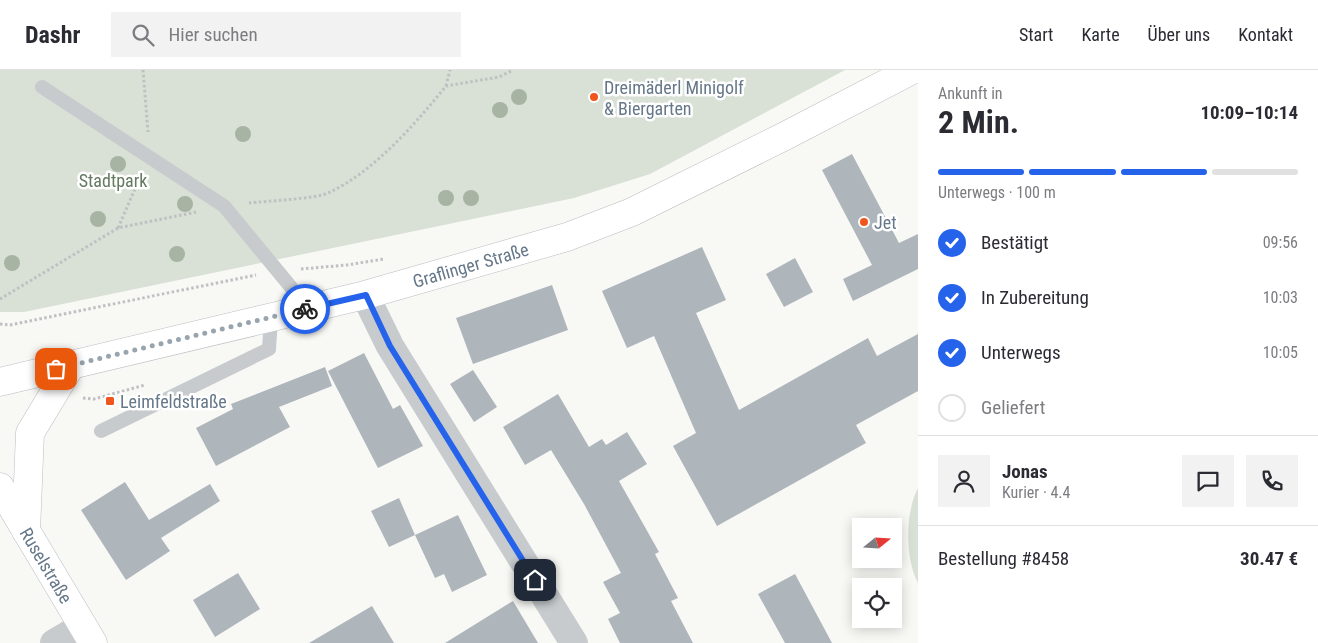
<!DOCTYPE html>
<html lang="de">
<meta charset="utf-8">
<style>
:root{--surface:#fff;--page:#f2f2f3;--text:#2b2b33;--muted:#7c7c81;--line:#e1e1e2;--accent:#2563eb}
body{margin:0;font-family:"Roboto Condensed",sans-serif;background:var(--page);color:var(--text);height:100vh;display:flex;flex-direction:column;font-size:19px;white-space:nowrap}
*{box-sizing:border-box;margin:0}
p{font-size:16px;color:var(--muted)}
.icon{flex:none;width:28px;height:28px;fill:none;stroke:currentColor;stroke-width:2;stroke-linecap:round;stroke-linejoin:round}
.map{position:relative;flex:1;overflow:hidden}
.panel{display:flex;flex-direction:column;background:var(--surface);width:400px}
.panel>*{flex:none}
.needle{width:32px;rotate:72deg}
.buttons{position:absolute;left:852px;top:448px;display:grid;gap:10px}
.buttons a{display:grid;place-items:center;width:50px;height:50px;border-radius:0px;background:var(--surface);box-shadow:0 2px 12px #0003;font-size:25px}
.pin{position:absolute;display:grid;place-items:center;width:42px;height:42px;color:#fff;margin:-21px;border-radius:10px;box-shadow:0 2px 8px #0006}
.courier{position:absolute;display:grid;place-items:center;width:50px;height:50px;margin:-25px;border:4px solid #2563eb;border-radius:50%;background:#fff;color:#222;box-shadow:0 1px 6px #0007}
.head em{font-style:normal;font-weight:700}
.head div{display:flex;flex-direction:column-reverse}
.head{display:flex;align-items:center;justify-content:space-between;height:85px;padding:0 20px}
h1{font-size:32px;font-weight:700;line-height:38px}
.bar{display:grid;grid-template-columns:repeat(4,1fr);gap:8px 5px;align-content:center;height:60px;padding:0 20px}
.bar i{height:6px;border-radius:4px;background:var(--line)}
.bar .active{background:var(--accent)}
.bar p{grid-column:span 4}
.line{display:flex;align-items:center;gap:12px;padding:0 20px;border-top:1px solid var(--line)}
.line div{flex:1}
.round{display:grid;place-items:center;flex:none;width:52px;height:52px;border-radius:0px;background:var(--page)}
ol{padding:0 20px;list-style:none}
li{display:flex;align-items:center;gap:15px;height:55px}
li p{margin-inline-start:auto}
li .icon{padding:5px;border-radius:50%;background:var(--accent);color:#fff;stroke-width:4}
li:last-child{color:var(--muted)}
li i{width:28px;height:28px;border:2px solid var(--line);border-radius:50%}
header{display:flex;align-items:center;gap:30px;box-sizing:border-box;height:70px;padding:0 25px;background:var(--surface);border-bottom:1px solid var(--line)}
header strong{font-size:24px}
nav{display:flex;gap:28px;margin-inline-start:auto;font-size:18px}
.search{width:350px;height:45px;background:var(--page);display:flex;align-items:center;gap:12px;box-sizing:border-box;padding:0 18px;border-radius:0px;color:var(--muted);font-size:19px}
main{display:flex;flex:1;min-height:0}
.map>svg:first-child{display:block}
.green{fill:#d9e0d5}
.building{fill:#aeb6bc}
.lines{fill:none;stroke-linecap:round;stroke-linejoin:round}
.secondary-casing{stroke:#b9bec3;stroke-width:29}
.path{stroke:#bec1c3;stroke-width:3;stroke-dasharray:2.5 2.5;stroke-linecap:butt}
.lane{stroke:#c7cbce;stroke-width:14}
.street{stroke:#c7cbce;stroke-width:28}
.secondary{stroke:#fff;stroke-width:28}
.tree{fill:#a7b3a3}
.done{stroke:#98a4ae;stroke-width:5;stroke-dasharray:0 9}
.route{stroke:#2563eb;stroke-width:6}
.poi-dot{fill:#f0551d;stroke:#fff;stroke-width:2}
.labels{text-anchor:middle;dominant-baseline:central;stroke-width:5;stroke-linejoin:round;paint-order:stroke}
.poi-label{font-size:18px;fill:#657788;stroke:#fff;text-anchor:start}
.park-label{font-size:18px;fill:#647a60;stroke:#fff}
.street-label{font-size:18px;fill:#657788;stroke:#fff}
</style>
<header>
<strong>Dashr</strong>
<div class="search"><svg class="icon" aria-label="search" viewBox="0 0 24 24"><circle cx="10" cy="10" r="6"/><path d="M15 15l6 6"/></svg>Hier suchen</div>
<nav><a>Start</a><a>Karte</a><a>Über uns</a><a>Kontakt</a></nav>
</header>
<main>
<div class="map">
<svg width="918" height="573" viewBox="0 0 918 573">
<rect width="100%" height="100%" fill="#f8f8f5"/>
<!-- green -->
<path class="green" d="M0 0H845L650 104 574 128 24 242H0Z
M918 418V513C905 489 905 442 918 418Z"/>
<!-- building -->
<path class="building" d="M852 84 899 173 918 164V199L853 231 843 209 872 195 822 100Z
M702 177 726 230 696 243 739 340 868 268 877 286 918 264V321L856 355 866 373 717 456 673 376 696 363 654 266 627 278 602 221Z
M795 188 813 222 784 237 766 204Z
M552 215 568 260 473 294 456 248Z
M364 283 393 339 400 335 423 376 378 398 328 301Z
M325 297 332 316 279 337 290 357 216 396 196 358 233 339 231 334Z
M473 300 497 337 474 352 450 314Z
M558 324 589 377 602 369 606 375 627 362 647 394 619 411 659 482 655 484 678 528 671 531 693 573H620L608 549 620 543 603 512 621 503 584 434 551 380 525 395 503 357Z
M125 412 149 450 210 414 220 431 161 468 170 481 126 510 81 440Z
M399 428 415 465 389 477 371 441Z
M458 445 487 505 452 522 444 504 435 508 415 465Z
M238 503 260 539 215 567 193 530Z
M795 504 832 573H785L758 524Z
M513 531 538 573H445Z
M372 536 394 573H309Z"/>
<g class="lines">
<defs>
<g id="secondary">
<path id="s1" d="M0 312 365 225 567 167 632 142 783 67 912 0"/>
<path id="s2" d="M0 417 93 573"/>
<path d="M26 461 30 363 71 295"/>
</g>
</defs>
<!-- secondary casing -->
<use href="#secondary" class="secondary-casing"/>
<!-- path -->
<path class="path" d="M143 0 148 62
M446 16 450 0
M249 133C266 131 315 129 328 123 374 102 415 54 446 16L499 7 513 0
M118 158 141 105
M301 199 347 195 384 189
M0 229 118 158 196 142
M0 254 10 255 256 205
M83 328 94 329 145 315"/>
<!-- lane -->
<path class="lane" d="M42 17 224 136 309 239
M101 361 269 279 271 248"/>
<!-- street -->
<path class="street" d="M365 225 390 276 574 573
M54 573 83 556"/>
<!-- secondary -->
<use href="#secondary" class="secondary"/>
</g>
<!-- trees -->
<g class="tree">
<circle cx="519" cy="27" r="8"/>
<circle cx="500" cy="40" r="8"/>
<circle cx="243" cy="64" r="8"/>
<circle cx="118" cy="94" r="8"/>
<circle cx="446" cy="128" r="8"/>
<circle cx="471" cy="128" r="8"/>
<circle cx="185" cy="134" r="8"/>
<circle cx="98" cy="149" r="8"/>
<circle cx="177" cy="184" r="8"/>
<circle cx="12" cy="193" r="8"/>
</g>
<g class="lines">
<!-- done -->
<path class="done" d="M56 299 305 239"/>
<!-- route -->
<path class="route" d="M305 239 366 225 390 276 535 510"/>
</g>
<!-- markers -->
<g class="poi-dot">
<circle cx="594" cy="27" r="5"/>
<circle cx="864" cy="152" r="5"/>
<rect x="105" y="326" width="10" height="10" rx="2.5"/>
</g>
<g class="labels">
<!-- poi labels -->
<g class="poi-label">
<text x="604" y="17">Dreimäderl Minigolf<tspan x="604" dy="21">&amp; Biergarten</tspan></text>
<text x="874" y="152">Jet</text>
<text x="120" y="331">Leimfeldstraße</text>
</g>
<!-- park labels -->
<g class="park-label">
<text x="113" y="110">Stadtpark</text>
</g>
<!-- street labels -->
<g class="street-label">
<text stroke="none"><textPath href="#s1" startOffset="485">Graflinger Straße</textPath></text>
<text stroke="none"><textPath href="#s2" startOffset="91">Ruselstraße</textPath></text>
</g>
</g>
</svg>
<div class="buttons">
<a><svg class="needle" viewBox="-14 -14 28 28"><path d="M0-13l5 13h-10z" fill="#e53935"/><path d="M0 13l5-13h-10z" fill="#7c7c81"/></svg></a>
<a><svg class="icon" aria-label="locate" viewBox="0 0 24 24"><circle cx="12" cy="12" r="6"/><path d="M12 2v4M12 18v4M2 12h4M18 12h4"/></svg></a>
</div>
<div class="pin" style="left:56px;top:299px;background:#ea580c"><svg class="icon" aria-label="bag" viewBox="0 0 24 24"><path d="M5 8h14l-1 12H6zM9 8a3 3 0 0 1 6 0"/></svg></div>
<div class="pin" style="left:535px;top:510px;background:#1f2937"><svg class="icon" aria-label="home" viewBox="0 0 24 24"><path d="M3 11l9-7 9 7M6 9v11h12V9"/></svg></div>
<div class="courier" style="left:305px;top:239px"><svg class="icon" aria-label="bike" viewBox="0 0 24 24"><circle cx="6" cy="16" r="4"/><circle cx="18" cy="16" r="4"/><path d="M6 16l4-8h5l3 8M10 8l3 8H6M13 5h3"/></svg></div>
</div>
<section class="panel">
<div class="head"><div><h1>2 Min.</h1><p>Ankunft in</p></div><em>10:09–10:14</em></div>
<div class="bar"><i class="active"></i><i class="active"></i><i class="active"></i><i></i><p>Unterwegs · 100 m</p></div>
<ol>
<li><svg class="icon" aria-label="check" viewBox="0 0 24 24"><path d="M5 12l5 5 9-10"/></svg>Bestätigt<p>09:56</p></li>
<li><svg class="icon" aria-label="check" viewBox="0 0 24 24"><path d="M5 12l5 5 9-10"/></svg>In Zubereitung<p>10:03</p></li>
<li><svg class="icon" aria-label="check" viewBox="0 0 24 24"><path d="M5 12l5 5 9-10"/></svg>Unterwegs<p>10:05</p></li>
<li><i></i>Geliefert</li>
</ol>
<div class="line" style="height:90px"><a class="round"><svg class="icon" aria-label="person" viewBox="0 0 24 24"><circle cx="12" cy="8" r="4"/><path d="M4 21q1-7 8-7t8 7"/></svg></a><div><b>Jonas</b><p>Kurier · 4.4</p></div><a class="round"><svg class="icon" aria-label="chat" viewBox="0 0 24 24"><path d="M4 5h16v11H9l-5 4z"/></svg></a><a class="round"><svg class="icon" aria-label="phone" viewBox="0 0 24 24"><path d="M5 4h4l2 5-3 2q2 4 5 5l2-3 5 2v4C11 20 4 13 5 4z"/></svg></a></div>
<div class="line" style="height:65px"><div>Bestellung #8458</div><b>30.47 €</b></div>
</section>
</main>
